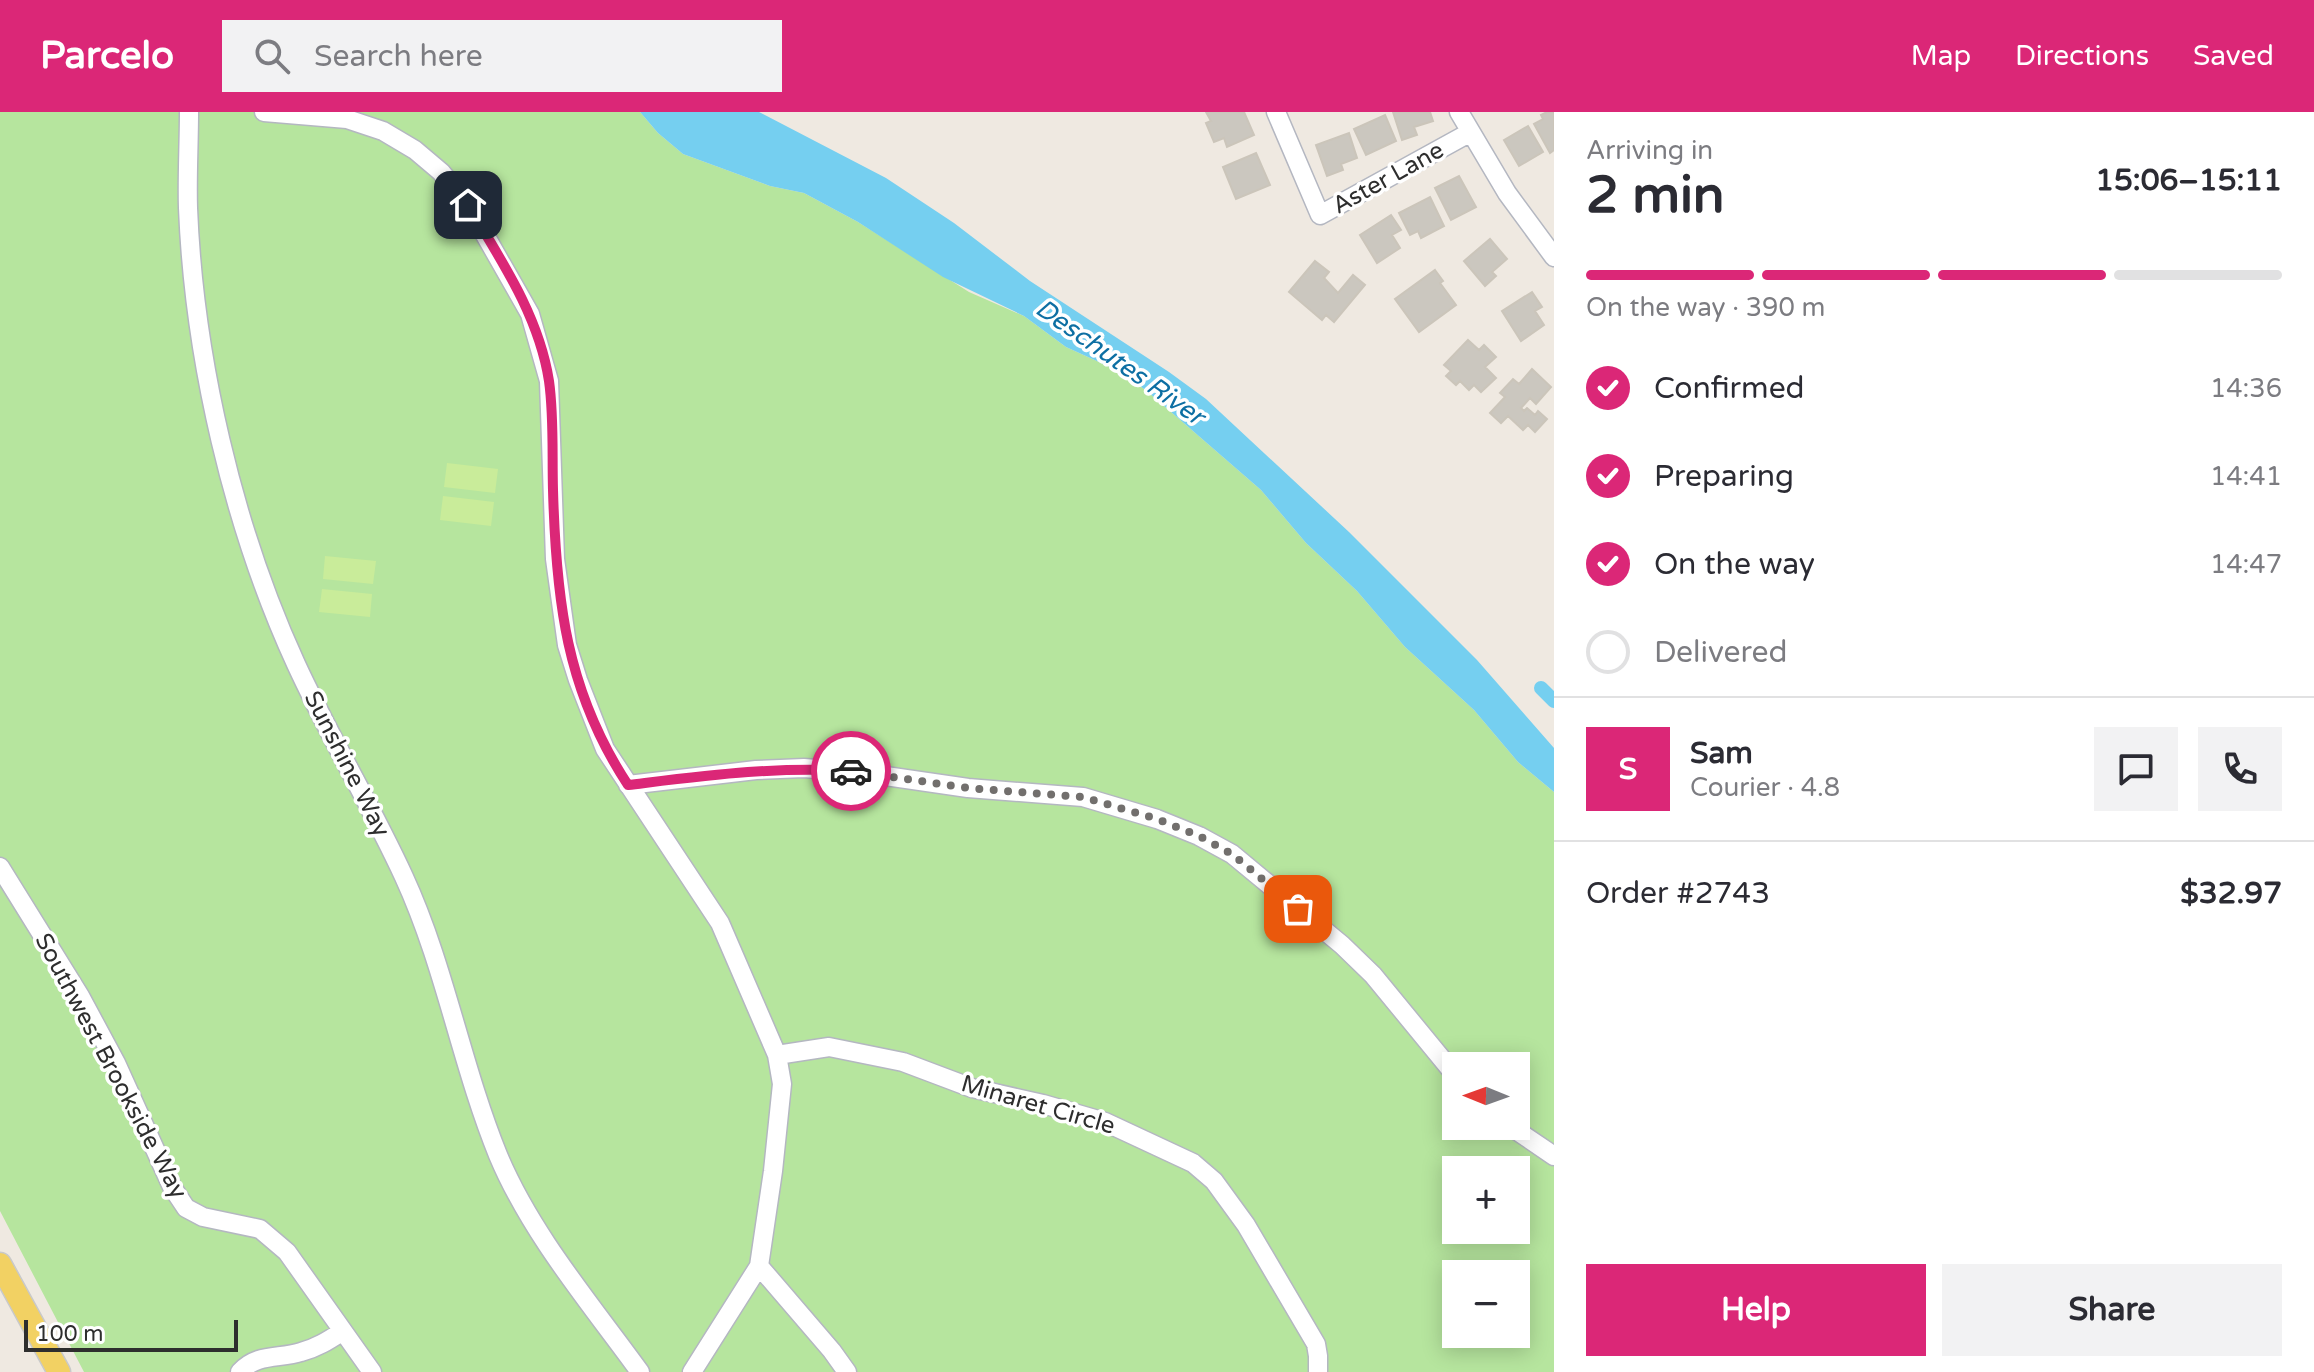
<!DOCTYPE html>
<meta charset="utf-8">
<style>
:root{--surface:#fff;--page:#f2f2f3;--text:#2b2b33;--muted:#7c7c81;--line:#e1e1e2;--accent:#db2777}
body{margin:0;font-family:"Varela Round",sans-serif;background:var(--page);color:var(--text);height:100vh;display:flex;flex-direction:column;font-size:30px;white-space:nowrap}
*{box-sizing:border-box;margin:0}
p{font-size:26px;color:var(--muted)}
.icon{flex:none;width:44px;height:44px;fill:none;stroke:currentColor;stroke-width:2;stroke-linecap:round;stroke-linejoin:round}
.map{position:relative;flex:1;overflow:hidden}
.sheet{display:flex;flex-direction:column;background:var(--surface);width:760px}
.sheet>*{flex:none}
.needle{width:52px;rotate:271deg}
.buttons{position:absolute;left:1442px;top:940px;display:grid;gap:16px}
.buttons a{display:grid;place-items:center;width:88px;height:88px;border-radius:0px;background:var(--surface);box-shadow:0 4px 20px #0003;font-size:40px}
.scale{position:absolute;left:24px;bottom:20px;width:214px;box-sizing:border-box;padding-left:8px;border:4px solid #2e2e2e;border-top:0;font-size:22px;line-height:28px;white-space:nowrap;color:#2e2e2e;-webkit-text-stroke:6px #fff;paint-order:stroke}
.pin{position:absolute;display:grid;place-items:center;width:68px;height:68px;color:#fff;margin:-34px;border-radius:16px;box-shadow:0 4px 12px #0006}
.courier{position:absolute;display:grid;place-items:center;width:80px;height:80px;margin:-40px;border:6px solid #db2777;border-radius:50%;background:#fff;color:#222;box-shadow:0 2px 10px #0007}
.head em{font-style:normal;font-weight:700}
.head div{display:flex;flex-direction:column-reverse}
.head{display:flex;align-items:center;justify-content:space-between;height:136px;padding:0 32px}
h1{font-size:52px;font-weight:700;line-height:60px}
.bar{display:grid;grid-template-columns:repeat(4,1fr);gap:12px 8px;align-content:center;height:96px;padding:0 32px}
.bar i{height:10px;border-radius:6px;background:var(--line)}
.bar .active{background:var(--accent)}
.bar p{grid-column:span 4}
.line{display:flex;align-items:center;gap:20px;padding:0 32px;border-top:2px solid var(--line)}
.line div{flex:1}
.round{display:grid;place-items:center;flex:none;width:84px;height:84px;border-radius:0px;background:var(--page)}
ol{padding:0 32px;list-style:none}
li{display:flex;align-items:center;gap:24px;height:88px}
li p{margin-inline-start:auto}
li .icon{padding:8px;border-radius:50%;background:var(--accent);color:#fff;stroke-width:4}
li:last-child{color:var(--muted)}
li i{width:44px;height:44px;border:4px solid var(--line);border-radius:50%}
.button{display:flex;gap:16px;margin-top:auto;padding:16px 32px}
.button a{flex:1;height:92px;border-radius:0px;background:var(--accent);color:#fff;font-size:32px;font-weight:700;line-height:92px;text-align:center}
.button a+a{background:var(--page);color:var(--text)}
header{display:flex;align-items:center;gap:48px;box-sizing:border-box;height:112px;padding:0 40px;background:var(--accent);color:#fff}
header strong{font-size:38px}
nav{display:flex;gap:44px;margin-inline-start:auto;font-size:28px}
.search{width:560px;height:72px;background:var(--page);display:flex;align-items:center;gap:20px;box-sizing:border-box;padding:0 28px;border-radius:0px;color:var(--muted);font-size:30px}
main{display:flex;flex:1;min-height:0}
.map>svg:first-child{display:block}
.green{fill:#b6e59e;fill-rule:evenodd}
.pitch{fill:#c9ec9a}
.water{fill:#75cff0}
.lines{fill:none;stroke-linecap:round;stroke-linejoin:round}
.canal{stroke:#75cff0;stroke-width:14}
.building{fill:#cbc7bf;stroke:#cbc5ba;stroke-width:2}
.minor-casing{stroke:#b4b7c1;stroke-width:21}
.major-casing{stroke:#c9c9c9;stroke-width:25}
.minor{stroke:#fff;stroke-width:18}
.major{stroke:#f2d163;stroke-width:22}
.done{stroke:#726f6d;stroke-width:8;stroke-dasharray:0 14.4}
.route{stroke:#db2777;stroke-width:10}
.labels{text-anchor:middle;dominant-baseline:central;stroke-width:7;stroke-linejoin:round;paint-order:stroke}
.street-label{font-size:24px;fill:#2e2e2e;stroke:#fff}
.water-label{font-size:26px;font-style:italic;fill:#0d6fa3;stroke:#fff}
</style>
<header>
<strong>Parcelo</strong>
<div class="search"><svg class="icon" aria-label="search" viewBox="0 0 24 24"><circle cx="10" cy="10" r="6"/><path d="M15 15l6 6"/></svg>Search here</div>
<nav><a>Map</a><a>Directions</a><a>Saved</a></nav>
</header>
<main>
<div class="map">
<svg width="1554" height="1260" viewBox="0 0 1554 1260">
<rect width="100%" height="100%" fill="#efe9e1"/>
<!-- green -->
<path class="green" d="M0 0H640L658 21 683 42 770 74 804 81 858 110 969 180 1024 204 1066 235 1121 260 1148 280 1261 378 1306 431 1357 479 1405 535 1474 598 1518 650 1554 680V1260H84L0 1099ZM1456 954H1516V1014H1456ZM1456 1058H1516V1118H1456ZM1456 1162H1516V1222H1456Z"/>
<!-- pitch -->
<path class="pitch" d="M447 351 498 357 495 381 444 375Z
M443 384 494 390 491 414 440 408Z
M325 444 376 449 373 472 323 467Z
M322 477 372 482 370 505 319 500Z"/>
<!-- water -->
<path class="water" d="M640 0H759L886 66 954 111 1030 169 1169 260 1206 287 1349 420 1477 548 1554 636V680L1518 650 1474 598 1405 535 1357 479 1306 431 1261 378 1148 280 1121 260 1066 235 1024 204 943 165 858 110 804 81 770 74 683 42 658 21Z"/>
<g class="lines">
<!-- canal -->
<path class="canal" d="M1541 576 1554 589"/>
</g>
<!-- building -->
<path class="building" d="M1206 0H1244L1254 23 1227 35 1224 26 1214 30 1206 11 1211 9Z
M1393 0H1430L1433 9 1414 15 1417 23 1402 28Z
M1547 0H1554V38L1550 41 1534 12 1543 7 1541 3Z
M1385 3 1396 29 1366 43 1354 17Z
M1528 14 1543 40 1519 54 1504 28Z
M1349 21 1357 46 1341 52 1343 58 1327 64 1316 33Z
M1256 41 1270 73 1236 87 1223 55Z
M1459 64 1476 95 1451 108 1435 76Z
M1430 85 1444 114 1421 126 1418 119 1410 123 1399 101Z
M1391 103 1401 118 1392 123 1400 136 1377 151 1360 123Z
M1490 127 1507 147 1492 160 1496 164 1485 174 1464 149Z
M1315 149 1329 160 1324 166 1338 181 1353 163 1365 173 1334 210 1326 203 1322 208 1289 180Z
M1435 158 1443 169 1440 171 1456 193 1419 220 1395 187Z
M1532 180 1542 195 1535 199 1544 213 1521 229 1502 199Z
M1468 228 1479 238 1484 233 1496 245 1485 255 1496 266 1481 280 1474 273 1469 278 1460 269 1456 273 1446 264 1451 259 1444 253Z
M1532 257 1551 275 1536 292 1530 286 1521 296 1524 299 1527 296 1535 303 1538 299 1547 307 1535 320 1528 313 1523 318 1508 304 1501 311 1490 301 1505 285 1500 281 1513 267 1519 272Z"/>
<g class="lines">
<defs>
<path id="minor" d="M189 0C189 32 187 64 188 96 194 246 233 415 296 552 329 624 371 693 404 765 445 854 461 952 498 1043 531 1122 590 1191 640 1260
M264 0 347 7 383 19 415 38 441 60 468 93 530 202 549 269 555 447 567 533 578 568 605 637 720 811 777 943 782 972 773 1059 759 1154 692 1260
M1276 0 1320 103 1469 21
M1459 0 1507 81 1554 145
M628 673 756 658 804 656 865 661 968 676 1083 685 1157 707 1199 724 1232 742 1342 833 1373 863 1456 964
M0 755 80 884 116 951 172 1075 186 1096 203 1105 260 1117 287 1140 372 1260
M777 943 829 935 903 950 972 976 1043 992 1105 1010 1193 1051 1214 1069 1246 1113 1316 1232 1318 1244V1260
M1510 1014 1554 1044
M759 1154 832 1239 847 1260
M240 1260C257 1241 279 1247 301 1240 317 1236 329 1228 343 1219"/>
<path id="major" d="M0 1152 59 1260"/>
</defs>
<!-- minor casing -->
<use href="#minor" class="minor-casing"/>
<!-- major casing -->
<use href="#major" class="major-casing"/>
<!-- minor -->
<use href="#minor" class="minor"/>
<!-- major -->
<use href="#major" class="major"/>
</g>
<g class="lines">
<!-- done -->
<path class="done" d="M851 659 968 676 1083 685 1157 707 1199 724 1232 742 1298 797"/>
<!-- route -->
<path class="route" d="M468 93C501 148 539 204 549 269 554 304 552 342 553 378 556 487 566 579 628 673 703 664 776 654 851 659"/>
</g>
<g class="labels">
<!-- street labels -->
<g class="street-label">
<text transform="translate(1388 66) rotate(-29)">Aster Lane</text>
<text transform="translate(347 652) rotate(63)">Sunshine Way</text>
<text transform="translate(111 954) rotate(62)">Southwest Brookside Way</text>
<text transform="translate(1038 993) rotate(16)">Minaret Circle</text>
</g>
<!-- water labels -->
<g class="water-label">
<text transform="translate(1120 250) rotate(35)">Deschutes River</text>
</g>
</g>
</svg>
<div class="buttons">
<a><svg class="needle" viewBox="-14 -14 28 28"><path d="M0-13l5 13h-10z" fill="#e53935"/><path d="M0 13l5-13h-10z" fill="#7c7c81"/></svg></a>
<a>+</a>
<a>−</a>
</div>
<div class="scale">100 m</div>
<div class="pin" style="left:1298px;top:797px;background:#ea580c"><svg class="icon" aria-label="bag" viewBox="0 0 24 24"><path d="M5 8h14l-1 12H6zM9 8a3 3 0 0 1 6 0"/></svg></div>
<div class="pin" style="left:468px;top:93px;background:#1f2937"><svg class="icon" aria-label="home" viewBox="0 0 24 24"><path d="M3 11l9-7 9 7M6 9v11h12V9"/></svg></div>
<div class="courier" style="left:851px;top:659px"><svg class="icon" aria-label="car" viewBox="0 0 24 24"><path d="M5 17H2v-5l4-1 3-4h7l3 4 3 1v5h-3M9 17h6M6 11h13"/><circle cx="7" cy="17" r="2"/><circle cx="17" cy="17" r="2"/></svg></div>
</div>
<section class="sheet">
<div class="head"><div><h1>2 min</h1><p>Arriving in</p></div><em>15:06–15:11</em></div>
<div class="bar"><i class="active"></i><i class="active"></i><i class="active"></i><i></i><p>On the way · 390 m</p></div>
<ol>
<li><svg class="icon" aria-label="check" viewBox="0 0 24 24"><path d="M5 12l5 5 9-10"/></svg>Confirmed<p>14:36</p></li>
<li><svg class="icon" aria-label="check" viewBox="0 0 24 24"><path d="M5 12l5 5 9-10"/></svg>Preparing<p>14:41</p></li>
<li><svg class="icon" aria-label="check" viewBox="0 0 24 24"><path d="M5 12l5 5 9-10"/></svg>On the way<p>14:47</p></li>
<li><i></i>Delivered</li>
</ol>
<div class="line" style="height:144px"><b class="round" style="background:var(--accent);color:#fff">S</b><div><b>Sam</b><p>Courier · 4.8</p></div><a class="round"><svg class="icon" aria-label="chat" viewBox="0 0 24 24"><path d="M4 5h16v11H9l-5 4z"/></svg></a><a class="round"><svg class="icon" aria-label="phone" viewBox="0 0 24 24"><path d="M5 4h4l2 5-3 2q2 4 5 5l2-3 5 2v4C11 20 4 13 5 4z"/></svg></a></div>
<div class="line" style="height:104px"><div>Order #2743</div><b>$32.97</b></div>
<div class="button"><a>Help</a><a>Share</a></div>
</section>
</main>
